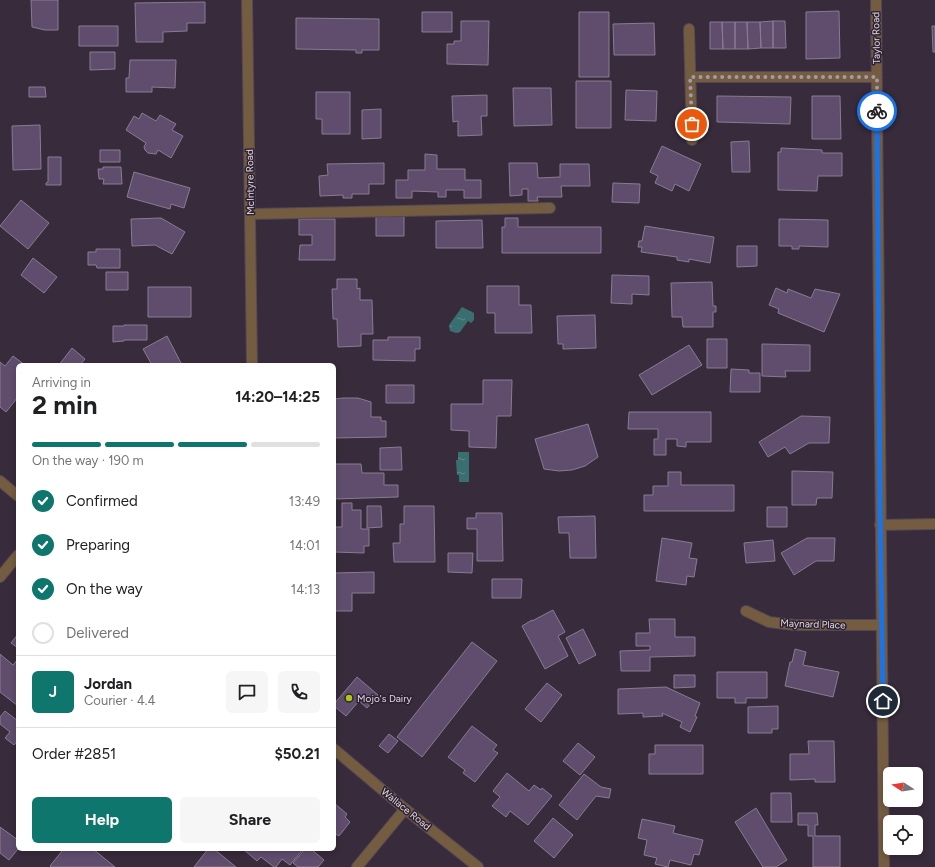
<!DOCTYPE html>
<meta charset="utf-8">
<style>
:root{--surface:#fff;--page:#f6f6f6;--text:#202124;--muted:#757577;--line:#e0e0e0;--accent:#0f766e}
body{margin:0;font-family:Figtree,sans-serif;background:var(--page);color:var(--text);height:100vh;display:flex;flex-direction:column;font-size:15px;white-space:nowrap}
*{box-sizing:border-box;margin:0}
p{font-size:13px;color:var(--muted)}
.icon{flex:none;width:22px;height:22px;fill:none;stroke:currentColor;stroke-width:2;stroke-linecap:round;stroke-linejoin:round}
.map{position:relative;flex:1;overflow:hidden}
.side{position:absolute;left:16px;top:363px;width:320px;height:488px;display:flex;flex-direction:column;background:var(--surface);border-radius:6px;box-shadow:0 2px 6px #0003}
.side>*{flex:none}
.needle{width:26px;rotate:282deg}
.tools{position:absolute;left:883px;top:767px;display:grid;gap:8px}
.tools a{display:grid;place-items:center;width:40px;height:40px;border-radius:6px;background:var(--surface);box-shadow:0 2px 6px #0003;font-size:20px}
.pin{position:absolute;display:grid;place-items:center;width:34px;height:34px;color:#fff;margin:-17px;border:2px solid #fff;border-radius:50%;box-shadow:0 1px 4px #0007}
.courier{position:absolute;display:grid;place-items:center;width:40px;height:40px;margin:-20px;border:3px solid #1a73e8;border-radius:50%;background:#fff;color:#222;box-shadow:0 1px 5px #0007}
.overview em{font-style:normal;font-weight:700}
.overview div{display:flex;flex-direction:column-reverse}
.overview{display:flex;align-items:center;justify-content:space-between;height:68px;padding:0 16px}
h1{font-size:26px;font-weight:700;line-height:30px}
.bar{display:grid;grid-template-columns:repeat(4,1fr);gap:6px 4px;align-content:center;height:48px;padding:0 16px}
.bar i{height:5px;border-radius:3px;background:var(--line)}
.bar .active{background:var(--accent)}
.bar p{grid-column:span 4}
.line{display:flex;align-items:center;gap:10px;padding:0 16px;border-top:1px solid var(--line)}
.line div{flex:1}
.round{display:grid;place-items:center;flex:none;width:42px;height:42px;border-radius:6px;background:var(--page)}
ol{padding:0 16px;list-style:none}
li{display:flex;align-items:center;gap:12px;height:44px}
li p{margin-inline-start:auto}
li .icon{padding:4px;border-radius:50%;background:var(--accent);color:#fff;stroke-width:4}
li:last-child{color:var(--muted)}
li i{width:22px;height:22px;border:2px solid var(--line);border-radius:50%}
.button{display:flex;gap:8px;margin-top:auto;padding:8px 16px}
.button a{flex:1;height:46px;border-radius:6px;background:var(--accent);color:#fff;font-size:16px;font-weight:700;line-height:46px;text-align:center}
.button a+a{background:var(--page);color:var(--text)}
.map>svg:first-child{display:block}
.water{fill:url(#water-ripples)}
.building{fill:#604d6e;stroke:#877c90}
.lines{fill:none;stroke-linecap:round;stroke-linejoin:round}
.service-casing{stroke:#534756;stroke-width:12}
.minor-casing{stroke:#534756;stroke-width:12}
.tertiary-casing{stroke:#534756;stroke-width:12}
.service{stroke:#735c3f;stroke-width:10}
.minor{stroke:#735c3f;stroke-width:10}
.tertiary{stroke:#735c3f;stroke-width:10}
.done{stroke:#a59ba8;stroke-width:4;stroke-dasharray:0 7.2}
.route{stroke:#1a73e8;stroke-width:5}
.poi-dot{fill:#acc612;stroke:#2d2131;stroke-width:1.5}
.labels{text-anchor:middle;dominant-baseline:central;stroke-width:3;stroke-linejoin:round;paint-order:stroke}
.street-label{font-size:10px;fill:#e0d8e3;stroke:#2d2131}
.poi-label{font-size:10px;fill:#e0d8e3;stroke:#2d2131;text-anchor:start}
</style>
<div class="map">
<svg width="935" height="867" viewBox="0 0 935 867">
<defs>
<pattern id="water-ripples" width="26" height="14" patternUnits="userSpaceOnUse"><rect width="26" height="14" fill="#3a6f72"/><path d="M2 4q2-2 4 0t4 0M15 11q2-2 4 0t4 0" fill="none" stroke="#60898d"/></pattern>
</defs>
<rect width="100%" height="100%" fill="#382b3b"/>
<!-- water -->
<path class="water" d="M462 307 474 313V320L471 323 468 321 460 332 456 333 450 331 449 325Z
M458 452H469V482H459V475H457L456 460H458Z"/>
<!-- building -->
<path class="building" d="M31 0H58V30H45L32 27Z
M205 2V23H187V31L163 32V42H136L135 3Z
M839 11 840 58 806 59V12Z
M422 12H452V32H422Z
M579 12H609V77H579Z
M296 18 379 19V50H362V53H356V50L296 49Z
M461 21H489L488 65 447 64V44H454V41H461Z
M773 21V48H761L760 22Z
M773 21H785L786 48H773Z
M710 22H722L723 49H710Z
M722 22H735V49H723Z
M735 22H747L748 49H735Z
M747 22H760L761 48 748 49Z
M654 23 655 55H614L613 24Z
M79 26H118V46H79Z
M932 26H935V52H933Z
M90 52H115V69L90 70Z
M130 60H176L175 88 152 87V92H126V78H129Z
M576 81H611V128H576Z
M29 87H45L46 97H29Z
M513 88H551L552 125 514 126Z
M626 90 657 91 656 121 625 120Z
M316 92H350V134H322V119H316Z
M487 95V116H481L482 135 458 136V121L453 122 452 96Z
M717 96 791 97 790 124 717 122Z
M812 96H840L841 139H812Z
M381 109V138L362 139V110Z
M142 113 156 121 160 115 176 124 172 130 183 136 171 158 158 150 156 154 148 153 145 150 144 147 146 143 126 130 134 116 139 119Z
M40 125 41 169 13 170 12 126Z
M749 141 750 172H732L731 142Z
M662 146 701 164 689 191 675 184 672 191 655 183 658 176 650 172Z
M781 148 822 150V153H842V176H818L817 191 778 190V152H781Z
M100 150H120V162H100Z
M425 154 437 155V169H465V180H481V198H464V190H446V197H438V192L412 191V198H396V180H408V170H425Z
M48 157H61V185H46V183L48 182Z
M384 163V184H369V194H352V198H343V195L320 196 319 176 328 175 327 164Z
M509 163H537L538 178 560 177V164H589L590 186H561L562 197H537L538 201H528V189H522V195L510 196Z
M103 167H121L122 184H103L104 179H99L98 169H103Z
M134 172 190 188 184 208 171 204 170 209 127 197Z
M613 183 640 184 639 203 612 202Z
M21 200 49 223 28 249 0 226Z
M376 216H404V236H376Z
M161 218 185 232 172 254 155 245 132 246 131 219Z
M505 218H518V227H601V253H502V227H505Z
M299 219H335V260H299L300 245H312V235H299Z
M779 219 828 220V247L799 246V249H792V246H779Z
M482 220 483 248H436V221Z
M645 226 714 237 710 263 689 259V262L677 260V257L641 252 642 247H638L639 241H642Z
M737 246H757V266L737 267Z
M96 249H120V268H97L96 265H88V252H96Z
M33 258 57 277 44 293 21 275Z
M106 272H128V290H106Z
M612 275 649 276V295L632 294V304L611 303Z
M337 279H357V289L360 288V300H372L373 334H361V346L338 347 337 319H333L332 289H337Z
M712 282 713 306H716V312H713V327H683L682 317H672L671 283Z
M487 286H519V305H531L532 333H495V313H487Z
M148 287H191V317H148Z
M776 288 787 293 788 289 811 298 815 289 840 294 824 332 778 313 779 309 769 305Z
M595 315 596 348 563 349V344H558L557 316Z
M124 325H147V340H124V341L113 342V326H124Z
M167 336 182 365H152L143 349Z
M388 337H420V349H415V361L373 360V340H388Z
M707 339H727V368H707Z
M762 344 810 345V371H785L786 377 762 376Z
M689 345 702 365 652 395 639 375Z
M72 348 85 359 80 365H59Z
M13 356 25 365H18V397L6 412 0 407V362L5 366Z
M731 369 749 370V373H760V392H730Z
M483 380H512L511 416H497L496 448 469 447V431L451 430V404H483Z
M386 385H414V403H386Z
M343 398H358L371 402V417H381V421H386V437L334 438V399Z
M629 412H711V442H686V447L677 446V439H666V455H654V439H658V429H628Z
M801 416 830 417 829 443H809L790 454 785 447 768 457 759 442Z
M588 424 598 457 585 466 572 470 559 471 544 469 535 439Z
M401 447 402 470H380V448Z
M334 464H361L362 473H384V485H398V497L334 499Z
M792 471 833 472 832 498H817L816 505H792Z
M668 472H681V485H734V511H644V495H653V486H668Z
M342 503H352V510H361V529H369V546H364V553L334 552V527H342Z
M367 506H381L382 527 367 528Z
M404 506H434L435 562H394L393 543H400V524H404Z
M767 507H787V527H767Z
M476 513H502L503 561H477V529H467V518H476Z
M595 516 596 558H570L569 533H559L558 517Z
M662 538 692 543 689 558 697 559 694 577 687 576 686 585 656 581Z
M807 538H835L834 561H816L794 575 781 553Z
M773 540 775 561 746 563 744 543Z
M448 553H473L472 573 448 572Z
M374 572V593H352V611H334V573Z
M492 579H522L521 598H492Z
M553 610 565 632 558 636 568 656 545 669 522 626 532 620V621Z
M649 619H675V637H695V656L650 657V671H621L620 651 650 650V646H636V633H650Z
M583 629 596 655 579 664 566 638Z
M18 634V648L11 643Z
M472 642 497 661 422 757 397 737Z
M795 649 806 652 803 665 839 672 833 697 785 686 790 662H792Z
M0 654 13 665 18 659V706L0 692Z
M717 672H767V698H746V703H735V698H717Z
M674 675H695V687L674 688Z
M357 677 378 695 367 708 359 701 346 716 334 706V704Z
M547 683 562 695 541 722 525 709Z
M666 687 700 703 695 716 697 717 690 732 680 727 682 722 662 713 663 716 643 717V713L618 714V689Z
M778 706V729H772V733H748V707Z
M5 711 18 721V740L14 745 5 738 10 732 0 724V717Z
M472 726 497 745 493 750 498 753 475 782 463 773 465 770 448 757Z
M389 734 398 741 388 753 379 746Z
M808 741H834L835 782H815V779L790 780V754H809Z
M578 743 595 757 580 775 563 761Z
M655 745H703V774H649V754H655Z
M507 773 529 791 534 785 541 790 542 788 552 796 528 825 510 811 506 817 492 806 500 797 493 791Z
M584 774 601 787 611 789 609 798 596 796 577 820 559 805Z
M771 793H791L792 822H771Z
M334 803 347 814 345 817 350 822 339 836 334 833Z
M756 808 787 860 776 867H763L735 822Z
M798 813H817L818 825H815V836H840V867H813V836H808V825H798Z
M553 818 573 835 554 858 534 841Z
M642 819 675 826 673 833 703 840 699 855 694 854 691 865 670 860 668 867 655 864 657 858 644 855 647 840 638 838Z
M0 827 18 840V849L9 860 0 853Z
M60 849H93L115 867H51L50 866 62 851Z
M208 849H214L236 867H194Z
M243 849H303L290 865 282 859 276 867H274L261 857 257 861Z
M305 849H311L324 860 318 867H298L293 863Z"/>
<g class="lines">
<defs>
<path id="service" d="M250 214 550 208"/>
<path id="minor" d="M247 0 252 365
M876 0 884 867
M689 29 692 140
M690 77H877
M880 525 935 524
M0 577 18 555
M746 611 769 622 794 625H882
M357 867 405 809"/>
<path id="tertiary" d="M0 481 18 496
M334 749 405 809 478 867"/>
</defs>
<!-- service casing -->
<use href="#service" class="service-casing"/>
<!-- minor casing -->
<use href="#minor" class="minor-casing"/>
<!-- tertiary casing -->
<use href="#tertiary" class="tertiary-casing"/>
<!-- service -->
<use href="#service" class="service"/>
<!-- minor -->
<use href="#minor" class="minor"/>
<!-- tertiary -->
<use href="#tertiary" class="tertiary"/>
</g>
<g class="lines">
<!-- done -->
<path class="done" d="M692 124 690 77H877V111"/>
<!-- route -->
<path class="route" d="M877 111 880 510 883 701"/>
</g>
<!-- markers -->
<circle class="poi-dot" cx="349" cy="698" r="4"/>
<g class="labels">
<!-- street labels -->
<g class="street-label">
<text transform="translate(876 38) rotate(-91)">Taylor Road</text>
<text transform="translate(250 182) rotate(-91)">McIntyre Road</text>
<text transform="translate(813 624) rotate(2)">Maynard Place</text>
<text transform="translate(406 809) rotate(39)">Wallace Road</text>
</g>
<!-- poi labels -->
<g class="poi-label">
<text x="357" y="698">Mojo's Dairy</text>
</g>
</g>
</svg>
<div class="tools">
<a><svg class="needle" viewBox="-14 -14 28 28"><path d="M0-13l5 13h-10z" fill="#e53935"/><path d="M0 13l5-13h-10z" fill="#757577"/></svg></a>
<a><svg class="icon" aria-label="locate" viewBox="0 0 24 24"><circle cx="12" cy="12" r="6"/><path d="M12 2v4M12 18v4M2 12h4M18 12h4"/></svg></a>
</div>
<div class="pin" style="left:692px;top:124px;background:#ea580c"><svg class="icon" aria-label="bag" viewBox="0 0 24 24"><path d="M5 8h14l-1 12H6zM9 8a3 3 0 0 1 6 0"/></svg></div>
<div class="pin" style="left:883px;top:701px;background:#1f2937"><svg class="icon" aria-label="home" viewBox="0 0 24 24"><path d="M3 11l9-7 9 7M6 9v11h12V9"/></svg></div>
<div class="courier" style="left:877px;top:111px"><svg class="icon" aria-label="bike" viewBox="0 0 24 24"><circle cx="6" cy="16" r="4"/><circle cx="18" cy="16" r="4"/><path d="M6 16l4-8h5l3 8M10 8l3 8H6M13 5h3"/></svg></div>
<section class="side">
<div class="overview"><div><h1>2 min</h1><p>Arriving in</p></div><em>14:20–14:25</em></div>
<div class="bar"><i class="active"></i><i class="active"></i><i class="active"></i><i></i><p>On the way · 190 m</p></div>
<ol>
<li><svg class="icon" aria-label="check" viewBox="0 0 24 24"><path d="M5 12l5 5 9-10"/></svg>Confirmed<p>13:49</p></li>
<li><svg class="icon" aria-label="check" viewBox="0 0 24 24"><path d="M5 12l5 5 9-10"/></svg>Preparing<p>14:01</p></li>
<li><svg class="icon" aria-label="check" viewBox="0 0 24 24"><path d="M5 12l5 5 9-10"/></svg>On the way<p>14:13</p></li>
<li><i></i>Delivered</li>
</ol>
<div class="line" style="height:72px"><b class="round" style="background:var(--accent);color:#fff">J</b><div><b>Jordan</b><p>Courier · 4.4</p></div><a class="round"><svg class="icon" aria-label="chat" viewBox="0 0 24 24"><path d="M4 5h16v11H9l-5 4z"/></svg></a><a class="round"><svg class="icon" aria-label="phone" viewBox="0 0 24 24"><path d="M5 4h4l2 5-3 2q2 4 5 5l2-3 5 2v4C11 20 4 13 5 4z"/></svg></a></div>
<div class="line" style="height:52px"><div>Order #2851</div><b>$50.21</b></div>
<div class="button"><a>Help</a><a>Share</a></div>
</section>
</div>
